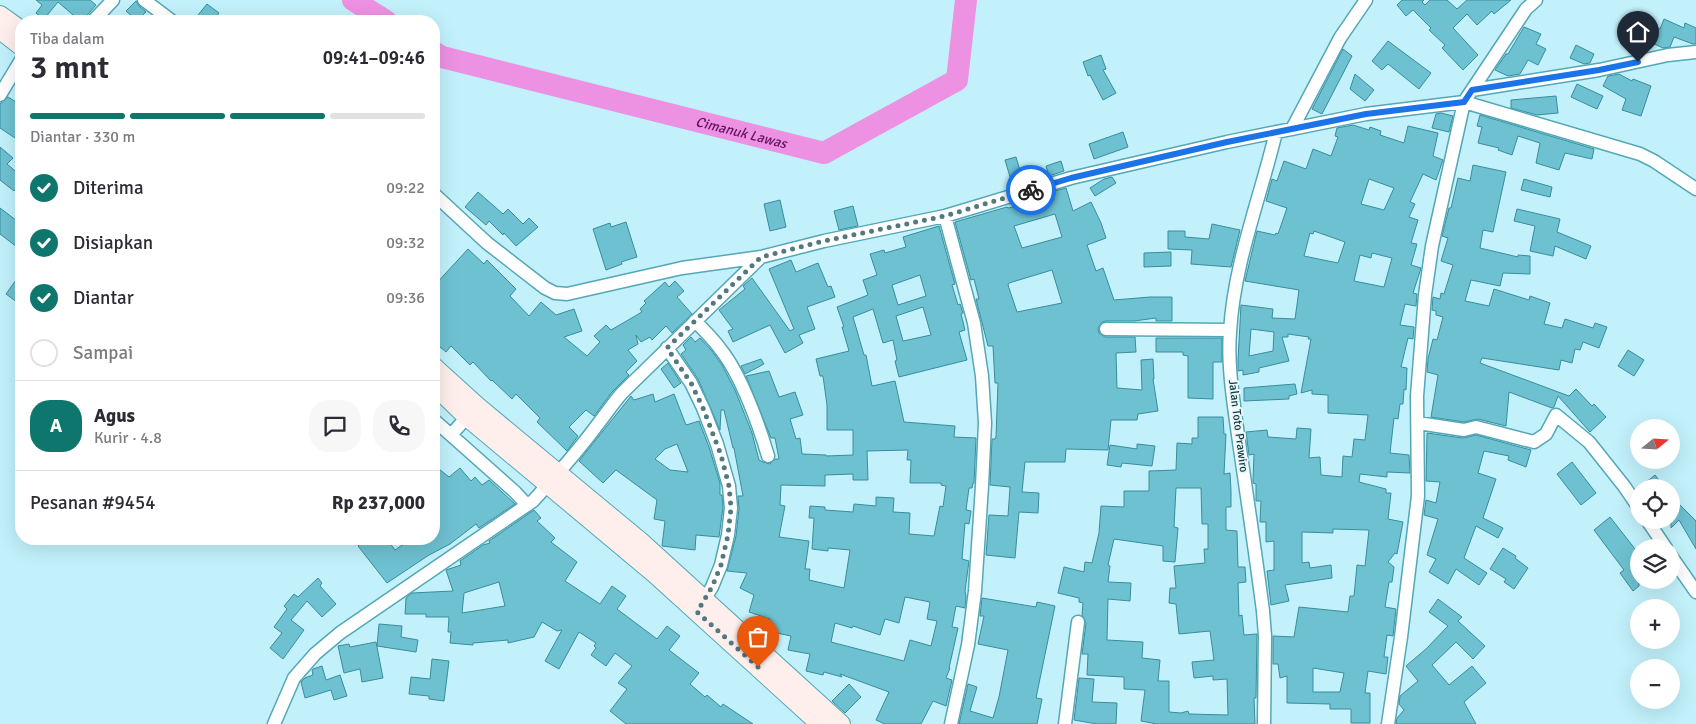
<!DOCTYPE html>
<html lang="id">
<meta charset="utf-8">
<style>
:root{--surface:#fff;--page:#f7f7f7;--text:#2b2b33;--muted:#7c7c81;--line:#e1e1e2;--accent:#0f766e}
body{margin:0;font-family:Signika,sans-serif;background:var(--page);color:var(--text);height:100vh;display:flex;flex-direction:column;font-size:19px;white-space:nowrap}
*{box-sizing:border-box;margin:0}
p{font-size:16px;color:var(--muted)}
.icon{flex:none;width:28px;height:28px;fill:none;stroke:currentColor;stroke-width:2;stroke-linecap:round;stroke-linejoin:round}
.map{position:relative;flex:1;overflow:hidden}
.panel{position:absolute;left:15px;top:15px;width:425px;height:530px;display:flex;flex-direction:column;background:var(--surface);border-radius:20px;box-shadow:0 5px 20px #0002}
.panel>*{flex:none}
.needle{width:32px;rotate:72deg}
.buttons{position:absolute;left:1630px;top:419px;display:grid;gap:10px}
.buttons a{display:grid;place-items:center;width:50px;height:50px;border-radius:50%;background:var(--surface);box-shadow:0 5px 20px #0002;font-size:25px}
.pin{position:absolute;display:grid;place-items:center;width:42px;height:42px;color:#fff;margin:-51px -21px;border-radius:50% 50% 50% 0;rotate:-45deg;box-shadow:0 0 5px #0007}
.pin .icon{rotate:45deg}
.courier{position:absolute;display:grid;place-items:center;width:50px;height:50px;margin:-25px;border:4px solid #1a73e8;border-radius:50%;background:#fff;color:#222;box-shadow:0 1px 6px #0007}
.head em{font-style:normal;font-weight:600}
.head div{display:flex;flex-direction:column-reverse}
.head{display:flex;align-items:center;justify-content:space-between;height:85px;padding:0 15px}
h1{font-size:32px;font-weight:600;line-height:38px}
.bar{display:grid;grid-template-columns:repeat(4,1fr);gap:8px 5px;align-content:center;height:60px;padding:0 15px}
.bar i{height:6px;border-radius:4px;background:var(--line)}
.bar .current{background:var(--accent)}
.bar p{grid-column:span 4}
.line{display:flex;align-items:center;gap:12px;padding:0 15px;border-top:1px solid var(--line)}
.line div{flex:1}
.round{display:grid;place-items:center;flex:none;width:52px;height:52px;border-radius:20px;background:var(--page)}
ol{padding:0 15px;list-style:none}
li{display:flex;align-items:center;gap:15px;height:55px}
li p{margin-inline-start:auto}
li .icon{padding:5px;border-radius:50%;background:var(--accent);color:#fff;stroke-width:4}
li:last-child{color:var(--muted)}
li i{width:28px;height:28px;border:2px solid var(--line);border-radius:50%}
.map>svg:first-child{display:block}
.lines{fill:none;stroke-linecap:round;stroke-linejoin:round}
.river{stroke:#ed91e2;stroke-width:22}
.building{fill:#6ec1d1;stroke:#388d9c;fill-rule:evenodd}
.minor-casing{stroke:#54a7b7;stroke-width:15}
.secondary-casing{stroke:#54a7b7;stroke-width:20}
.minor{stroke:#fff;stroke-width:12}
.secondary{stroke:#feefec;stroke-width:18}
.done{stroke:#527981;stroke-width:5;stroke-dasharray:0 9}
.route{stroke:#1a73e8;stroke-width:6}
.labels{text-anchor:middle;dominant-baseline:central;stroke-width:4;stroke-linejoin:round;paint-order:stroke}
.street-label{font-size:12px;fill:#16393f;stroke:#e8f8fb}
.water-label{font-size:14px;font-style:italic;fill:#65135f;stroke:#e8f8fb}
</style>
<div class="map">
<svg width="1696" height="724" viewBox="0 0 1696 724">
<rect width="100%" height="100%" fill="#c2f1fb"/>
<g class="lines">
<!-- river -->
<g class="river">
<path d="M353 0 386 21"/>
<path id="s1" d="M434 52 442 57 824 153 957 80 966 0"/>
</g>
</g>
<!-- building -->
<path class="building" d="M36 0H90L96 5 82 21H80L58 2 44 19 36 13 42 5Z
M1402 0H1424L1422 2 1425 5 1430 0H1447L1457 9 1467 0H1511L1494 14 1492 11 1477 25 1467 14 1453 28 1478 55 1463 70 1442 48 1445 45 1429 30 1431 28 1413 10 1406 16 1397 5Z
M136 1 139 6 146 12 137 21 126 11Z
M207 4 219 13 213 21H206L198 15Z
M1664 19 1684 28 1685 23 1696 28V44H1693L1674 37 1670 47 1663 48 1650 42 1648 48 1634 41 1643 21 1660 29Z
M1524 27 1541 34 1536 44 1546 49 1538 65 1528 60 1520 74 1508 76 1495 70 1506 54H1508Z
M1388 41 1431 73 1419 89 1388 64 1382 70 1372 61Z
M1576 45 1594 54 1590 63 1584 64 1570 58Z
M1343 49 1352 56 1322 114 1312 109Z
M1101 55 1106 69 1103 70 1116 93 1103 100 1090 75 1088 76 1083 62Z
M1355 74 1374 90 1365 101 1350 89Z
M1619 74 1632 81 1633 79 1651 86 1641 116 1622 110 1626 99 1603 86 1608 76Z
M1577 84 1603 96 1597 109 1571 97Z
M1556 96 1558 113 1537 115 1511 108V100Z
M8 97 21 105V142L0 128V104Z
M1441 113 1453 116 1449 132 1432 128 1436 114Z
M1480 115 1594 149 1592 159 1565 153 1559 170 1536 163 1540 143 1518 136 1512 155 1498 150 1499 148 1478 143 1482 127 1477 126Z
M1353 125 1369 130 1370 127 1381 131 1380 135 1404 143 1408 126 1438 133 1433 156 1443 160 1436 180 1423 174 1410 202 1415 204 1409 217 1418 220 1411 243 1417 244 1411 265 1421 268 1413 293 1417 294 1416 306 1405 304 1400 325 1414 327 1413 339 1408 338 1401 367 1407 368 1406 390 1404 389 1403 404H1400L1398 419 1394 418 1390 453 1409 455 1410 473 1387 472V477L1360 474 1359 482 1386 489V493H1391L1388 519 1403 522 1397 554 1395 553 1388 562 1394 567 1392 582H1389L1385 607 1396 609 1393 636 1387 635 1384 657H1388L1386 674 1368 671 1365 693H1370V723H1351V709H1330V704L1287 703V676L1280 678 1278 664H1273V636L1294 637 1299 607 1348 612 1350 596H1354L1357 565 1365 566 1369 530 1333 529V533L1302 532V563L1309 562 1310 568 1331 565 1332 578 1285 585 1289 601 1271 605 1267 571 1274 570V541L1266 542V522H1260L1261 501H1256V484L1253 483V481L1254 454 1249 455 1246 432 1267 430 1268 437 1296 439 1297 428 1311 429 1309 458 1320 457 1321 475 1342 477 1343 456 1352 457 1354 439 1365 440 1368 415 1328 413V395L1312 394V390L1301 393 1311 339H1308L1309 337 1288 334V337H1282L1289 361 1259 368V372L1243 375V370L1238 371V360L1241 305 1273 309 1272 318 1295 319 1299 290 1245 281 1257 231 1275 235 1276 233 1278 234 1287 208 1266 201 1272 179 1277 181 1284 161 1306 169 1313 149 1331 156 1338 137 1335 136 1337 128ZM1369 179 1394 188 1384 210 1361 204ZM1314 231 1345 242 1338 263 1304 256 1310 233 1313 234ZM1372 253 1392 258 1384 287 1354 281 1360 255 1371 258ZM1251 329 1274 332 1273 351 1249 356ZM1313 668 1344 673 1340 692H1313Z
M1123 132 1128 147 1094 159 1089 144Z
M0 147 13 158 7 164 21 176V182L14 191 0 180Z
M1016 157 1024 184 1013 187 1005 160Z
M1061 161 1064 171 1049 176 1046 166Z
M1473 165 1506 172 1493 232 1483 230 1480 248 1518 257V255L1530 256V274L1503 273 1500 286 1471 280 1465 301 1489 306 1494 289 1529 300 1530 296 1550 303 1544 324 1562 328 1565 319 1593 328 1595 323 1607 327 1599 348 1583 342 1580 350 1575 349 1572 363 1561 360 1559 370 1482 358 1480 363 1569 396 1576 389 1592 406 1594 404 1606 417 1590 432 1558 396 1554 407 1552 408 1509 392 1506 426 1478 419 1464 422 1431 417 1438 375 1427 372 1428 359 1433 339 1437 340 1443 317 1436 315V311L1432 310 1433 297 1440 299 1441 293 1444 294 1453 265 1441 261 1448 238 1442 236 1449 208H1451L1458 178 1470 181Z
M1112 177 1116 183 1095 196 1090 188 1104 179Z
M1524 179 1552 187 1550 197 1521 190Z
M1066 188 1073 211 1091 202 1101 223 1106 238 1087 245 1096 271 1103 268 1114 300 1150 297H1172V321H1156V318L1134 321H1106L1102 322 1098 328 1099 333 1105 337H1135L1136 352 1116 353 1117 388 1142 390 1141 360 1153 359 1154 379H1153L1158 411 1138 414 1137 420H1111L1108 450 1066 449 1065 462H1025L1022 492 1039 493 1038 513 1019 512 1015 558 986 555 989 515 1008 516 1010 487 990 485 992 439H995L996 437 998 383H995L993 346H988L976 299H979L974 279 971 280 955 222 1007 207 1008 208 1022 205 1023 208 1050 199 1048 193ZM1055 214 1062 237 1022 248 1014 226ZM1052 270 1062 303 1017 312 1008 285 1009 283Z
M478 192 503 214 508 209 523 224 529 218 538 227 516 246 504 233 503 235 489 221 486 225 465 207Z
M780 200 786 227 770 231 764 204Z
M853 206 858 226 839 230 834 211Z
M0 208 21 224V250L0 234Z
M1517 209 1560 219 1557 232 1591 246 1586 259 1555 246 1553 256 1530 251 1535 226 1514 221Z
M626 222 637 257 621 262 622 264 606 270 593 229 610 223 611 227Z
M1212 224 1240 230 1231 267 1191 264 1192 250 1168 249V231H1185V237L1209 239Z
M939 226 955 284 952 285 958 305 960 304 963 313 961 314 965 330 959 332 967 360 899 377 895 361 897 360 893 340 883 343 873 309 853 317 864 355H866L872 386 895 381 904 422 955 426 954 437 976 438 974 483H973L972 488H969L966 510 971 511 969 524 965 523 962 559 969 561 965 591 966 596 965 608 956 606 952 627 958 628 949 668H950L946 678 952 680 946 706 933 701 921 724H885L876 720 889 692 840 674 842 677 824 672 823 675 806 671 810 654 788 650 791 636 767 631 770 619 749 612 754 595 740 588 747 573 727 571 736 536 739 509 738 496H743L734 448H733L724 410H721L720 430 698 379 681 354 686 350 683 345 691 337 695 342 700 338 712 351 722 365 735 390 752 433 759 460 763 462 770 464 775 459H779L775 438H771L746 376 769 371 779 397 795 392 803 415 790 419 796 439 800 438 802 454 826 455V456L853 455V430H827V405L823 376H820L816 359 849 351 842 327H844L837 307 868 295 863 280 877 275 870 254 884 250 885 253 906 247 903 237ZM920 275 926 296 898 305 892 285ZM923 307 931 335 903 341 896 316ZM908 450 907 460H911L910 483H941V485L946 486 943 507 940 506 934 536 909 534 910 513 893 512 894 498 876 497V506L854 504 853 512 825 510V507L810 506 809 518H814L812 549 828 551V548L850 550 844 588 809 580 810 569H805L809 541 779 537 785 506 780 505 781 485 825 486V475L853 474V480H868L867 451ZM905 597 930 602 927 619 937 621 931 646 910 640 904 661 831 642 835 623 852 628 853 626 880 635 885 619 899 623Z
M468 249 484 264 487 260 516 289 510 296 529 316 541 302 556 315 574 309 582 331 564 337 587 356 600 342 594 336 606 325 611 330 642 312 640 309 646 303 644 301 665 282 669 287 675 281 684 291 677 297 692 314 672 333 666 326 652 340 650 337 641 342 636 335 638 344 628 350 637 361 626 372 629 375 612 392 594 416 586 410 569 427 578 436 567 451 537 422 540 418 516 394 512 399 492 380 491 381 473 362 470 365 451 346 446 352 434 342V286Z
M1171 252V266L1144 267V253Z
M791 260 796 272 818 263 828 287 831 286 835 297 807 307 815 329 799 335 803 343 785 353 770 325 733 342 728 331 733 329 719 310 745 289 743 286 752 278 790 331 794 329 769 269Z
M21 273V305L6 294Z
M1156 338H1222V362H1213V399L1188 398V356L1183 355V352H1156Z
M1628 350 1644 360 1634 376 1618 366Z
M761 359 764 364 745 374 741 366Z
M668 363 681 383 674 388 661 369Z
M1295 384 1297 394 1289 396V399L1244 401V388Z
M653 394 655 402 674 394 686 425 699 421 709 447 720 483V495H722L723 508 719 537 696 535 695 550 662 546 665 521 654 519 657 500 616 470 603 483 579 461 631 396 634 400ZM677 444 688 472 670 470 655 459 665 449Z
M1198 417H1223L1224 434H1226L1224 474 1230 473 1231 491V507H1226V530L1237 531 1238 567H1245L1246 582 1238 583 1239 616 1242 615 1244 635 1257 634 1256 698H1254L1255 724H1157L1141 721 1145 690 1124 689V677L1087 675 1088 654H1082L1086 623 1082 615 1083 603 1079 602V598L1058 593 1064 567 1084 572 1085 562 1092 563 1099 533 1101 506 1124 507V491H1149V471L1176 470 1177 443 1192 444V438H1198ZM1176 488H1201L1202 524H1208V549H1204L1205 563 1174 566 1176 588H1170L1169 603 1176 604 1179 634 1210 631 1214 660 1192 662 1194 678 1213 676V680L1227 679 1228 715 1189 714 1188 711 1181 713 1169 712V681H1158L1160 660 1142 658 1143 642 1107 640 1108 599 1130 601 1131 583 1108 582 1110 566 1108 565 1114 539 1163 546V561L1175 562 1178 528 1174 527Z
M1427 433 1463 438 1476 435 1531 450 1526 467 1508 460 1509 456 1484 451 1478 473 1496 479 1483 518 1503 528 1498 538 1476 526 1464 558 1487 573 1479 585 1456 569 1448 584 1429 572 1436 559 1427 555 1438 519 1424 515 1426 500 1436 503 1440 482 1426 481Z
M1137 444 1155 446 1152 466 1122 463 1121 467 1107 465 1110 445 1137 449Z
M1572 462 1596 493 1581 505 1557 474Z
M434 465 449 477 460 468 471 481 475 477 482 485 489 480 515 504 479 528 476 524 450 544 429 555 387 583 358 546 366 539H369L373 543 378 539H387L395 550 411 539H434Z
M1655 475 1665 488H1639Z
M1671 496 1696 521V549L1679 520 1671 528Z
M534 510 541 518 537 521 555 538 551 542 577 562 565 581 600 604 612 586 626 596 617 609 657 639 667 626 680 636 669 650 699 673 690 684 705 697 707 695 721 707 723 704 753 724H626L610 711 627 689 618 683 632 666 615 653 606 666 591 655 596 648 594 646 596 643 579 632 559 669 545 661 562 630 557 631 542 622 534 637 508 643V640L473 643V645L450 643 451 632H448L449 617H426V614H405L406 598 412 593 453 591 446 570 461 565 460 561 483 545 490 543 489 541ZM499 582 505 606 462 613 464 593Z
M1610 517 1639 554V586L1633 591 1620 573 1624 570 1594 530Z
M1503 548 1516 556 1515 558 1528 568 1514 589 1504 582 1506 579 1490 569Z
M318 578 322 583 320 586 336 604 322 617 307 601 291 620 304 630 283 659 270 648 282 633 274 627 287 609 284 606 294 594 298 597Z
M982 598 1036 607 1037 602 1055 606 1036 698 1042 699 1037 724H959L968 684 977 687 970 711 993 718 999 697 1008 650 978 644 984 616H980Z
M1438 599 1462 617 1458 621 1485 646 1473 659 1456 642 1432 665 1449 685 1472 666 1486 683 1464 702 1476 724H1396L1397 718 1404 710 1399 704 1400 696 1418 681 1406 666 1426 649 1448 626 1429 612Z
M379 624 402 626 401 637 418 640 416 652 377 646Z
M376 642 383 678 362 682 360 669 344 673 338 646 349 644 350 647Z
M432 659 449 661 444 701 429 699V696L409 694 411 677 430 679Z
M322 666 326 680 340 675 347 696 334 700 331 690 305 698 301 682 305 678 313 675 312 670 313 669Z
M1079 678 1094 679 1092 702 1117 703 1116 724H1097L1074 720Z
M849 684 861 697 845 713 832 701Z"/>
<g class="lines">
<defs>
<path id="minor" d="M144 0 172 21
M93 21 113 0
M1472 90 1599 70 1668 55 1696 52
M0 95 21 60
M1292 129 1340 38 1366 0
M434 194 487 243 545 288 555 293 567 294 682 268 761 257
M945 216 974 323 982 376 985 423 982 486 975 591 968 645 951 724
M695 321C704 330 714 340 721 350 741 375 759 425 768 456
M1106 329 1230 330
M667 348 691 383 703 408 717 444 729 486 731 508 728 535 721 565 712 587 700 607
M434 420 515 492 527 505
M1418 423 1464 430 1476 427 1534 442 1546 434 1556 415 1589 442 1624 486 1639 508
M451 435 467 417
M1647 520 1666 548
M1671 556 1696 592
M274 724 294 678 315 654 340 633 533 501C556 476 578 451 598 424 606 414 613 403 622 393L761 257 824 241 945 216 1071 178 1227 142 1366 114 1464 102 1526 9 1536 0
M1065 724 1078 622
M1264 724 1265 636 1263 611C1256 557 1248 503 1240 449 1235 412 1227 368 1230 332 1234 263 1260 199 1276 132
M1388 724 1401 637 1418 496 1417 396 1425 295 1432 246 1464 102 1640 154 1654 161 1696 189"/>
<path id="secondary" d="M0 15 21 30
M0 30 21 46
M434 367 477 406 640 541 841 724
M434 385 467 417 655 574 820 724"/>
</defs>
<!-- minor casing -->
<use href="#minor" class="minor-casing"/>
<!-- secondary casing -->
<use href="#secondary" class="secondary-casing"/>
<!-- minor -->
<use href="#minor" class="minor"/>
<!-- secondary -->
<use href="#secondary" class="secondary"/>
</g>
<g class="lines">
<!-- done -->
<path class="done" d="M758 667 697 612 712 587 721 565 728 535 731 508 729 486 721 455 703 408 691 383 667 348 761 257 824 241 945 216 1031 190"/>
<!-- route -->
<path class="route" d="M1031 190 1071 178 1227 142 1366 114 1464 102 1472 90 1599 70 1638 62"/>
</g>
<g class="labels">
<!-- street labels -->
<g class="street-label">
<text transform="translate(1238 426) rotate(83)">Jalan Toto Prawiro</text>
</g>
<!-- water labels -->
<g class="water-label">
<text stroke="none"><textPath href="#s1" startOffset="318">Cimanuk Lawas</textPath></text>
</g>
</g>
</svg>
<div class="buttons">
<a><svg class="needle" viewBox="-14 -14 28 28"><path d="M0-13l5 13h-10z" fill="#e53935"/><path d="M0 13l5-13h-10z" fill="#7c7c81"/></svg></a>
<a><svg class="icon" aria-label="locate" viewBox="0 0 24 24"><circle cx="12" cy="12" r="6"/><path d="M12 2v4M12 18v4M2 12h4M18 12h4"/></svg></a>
<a><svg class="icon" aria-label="layers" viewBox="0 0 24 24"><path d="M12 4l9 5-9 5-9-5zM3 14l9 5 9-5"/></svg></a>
<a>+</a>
<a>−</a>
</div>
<div class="pin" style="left:758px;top:667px;background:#ea580c"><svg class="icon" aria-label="bag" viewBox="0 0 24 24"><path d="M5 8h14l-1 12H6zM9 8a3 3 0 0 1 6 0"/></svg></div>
<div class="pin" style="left:1638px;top:62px;background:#1f2937"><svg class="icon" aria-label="home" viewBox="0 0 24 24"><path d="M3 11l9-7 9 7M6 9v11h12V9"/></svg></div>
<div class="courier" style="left:1031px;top:190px"><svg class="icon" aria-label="bike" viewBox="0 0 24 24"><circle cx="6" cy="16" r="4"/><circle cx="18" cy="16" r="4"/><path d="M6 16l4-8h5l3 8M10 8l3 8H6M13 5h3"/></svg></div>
<section class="panel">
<div class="head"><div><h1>3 mnt</h1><p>Tiba dalam</p></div><em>09:41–09:46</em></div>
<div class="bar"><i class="current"></i><i class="current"></i><i class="current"></i><i></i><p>Diantar · 330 m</p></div>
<ol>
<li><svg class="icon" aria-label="check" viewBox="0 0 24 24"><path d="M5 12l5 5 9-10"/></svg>Diterima<p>09:22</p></li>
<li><svg class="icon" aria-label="check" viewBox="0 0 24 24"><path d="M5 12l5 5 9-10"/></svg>Disiapkan<p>09:32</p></li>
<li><svg class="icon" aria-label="check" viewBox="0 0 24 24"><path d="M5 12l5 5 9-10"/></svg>Diantar<p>09:36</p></li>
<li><i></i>Sampai</li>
</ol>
<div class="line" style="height:90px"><b class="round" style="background:var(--accent);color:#fff">A</b><div><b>Agus</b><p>Kurir · 4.8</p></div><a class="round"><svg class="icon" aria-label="chat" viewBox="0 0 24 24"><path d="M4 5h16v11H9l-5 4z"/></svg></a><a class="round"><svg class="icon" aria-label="phone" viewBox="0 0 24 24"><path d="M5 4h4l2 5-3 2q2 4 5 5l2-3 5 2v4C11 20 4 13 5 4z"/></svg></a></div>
<div class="line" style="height:65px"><div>Pesanan #9454</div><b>Rp 237,000</b></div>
</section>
</div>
